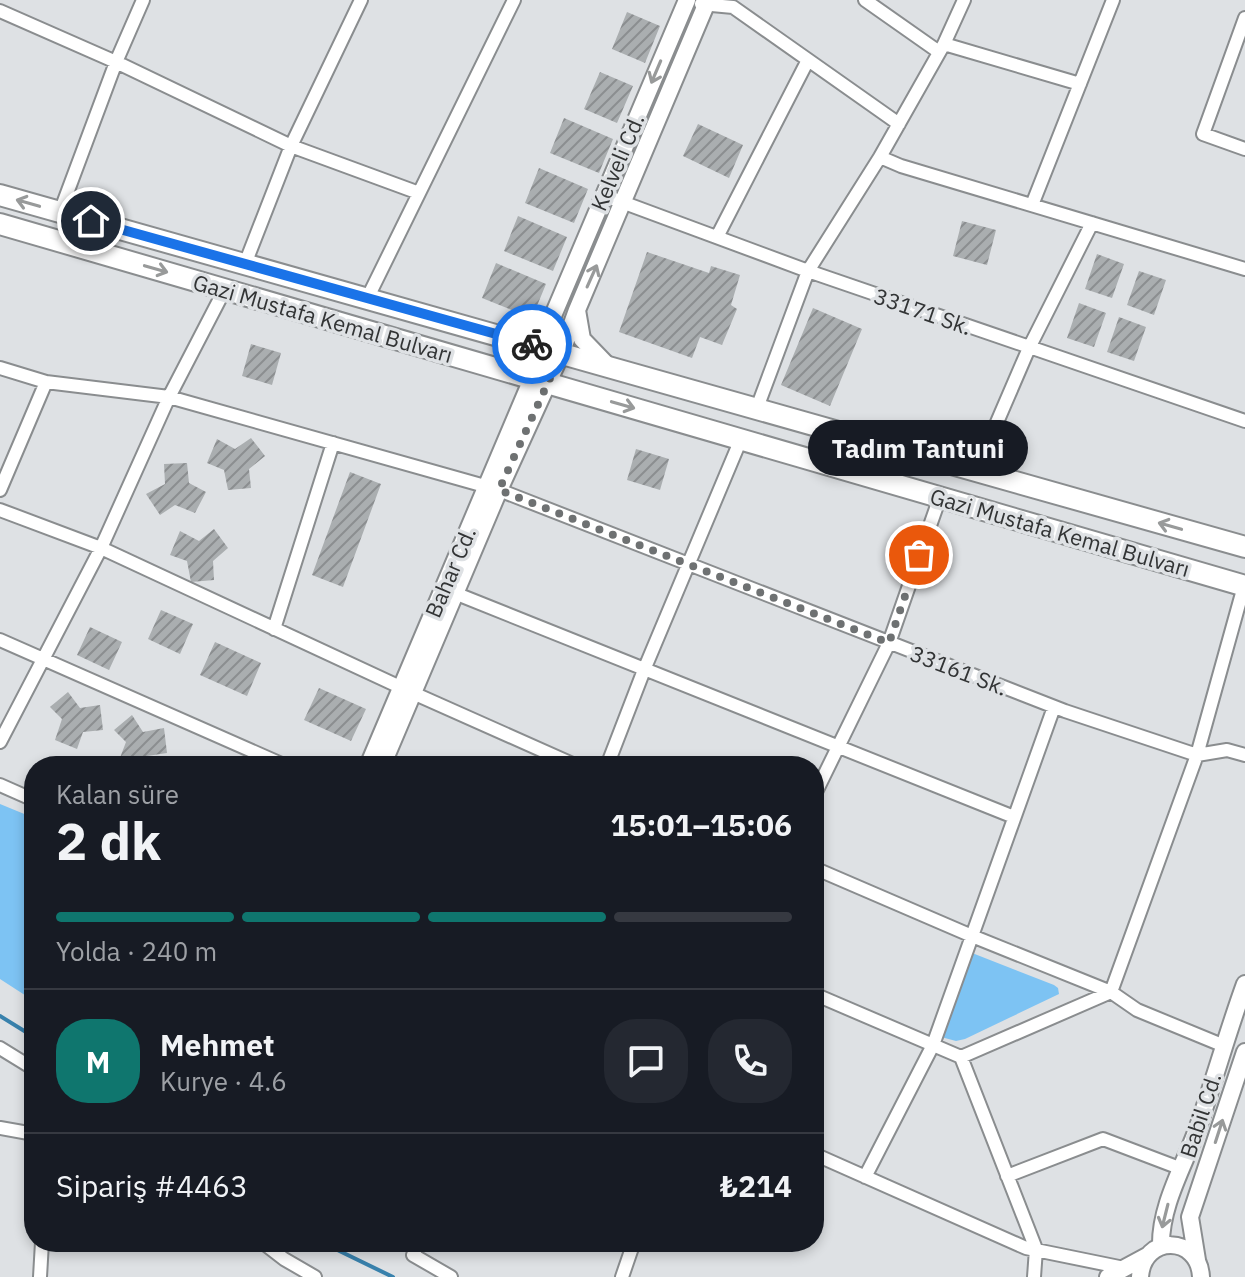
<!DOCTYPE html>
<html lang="tr">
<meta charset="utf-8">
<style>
:root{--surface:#171b24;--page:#242831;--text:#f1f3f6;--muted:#9ea1a6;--line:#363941;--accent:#0f766e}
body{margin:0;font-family:"IBM Plex Sans",sans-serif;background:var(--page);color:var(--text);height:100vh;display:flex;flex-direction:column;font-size:30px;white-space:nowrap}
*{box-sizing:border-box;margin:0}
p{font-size:26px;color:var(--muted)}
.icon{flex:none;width:44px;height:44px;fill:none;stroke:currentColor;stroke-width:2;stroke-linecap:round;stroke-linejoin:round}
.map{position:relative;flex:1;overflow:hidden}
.sheet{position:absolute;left:24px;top:756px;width:800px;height:496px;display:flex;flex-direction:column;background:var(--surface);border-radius:32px;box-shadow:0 4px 12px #0003}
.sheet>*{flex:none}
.pin{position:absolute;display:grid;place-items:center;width:68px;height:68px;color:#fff;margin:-34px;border:4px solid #fff;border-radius:50%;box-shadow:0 2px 8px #0007}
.courier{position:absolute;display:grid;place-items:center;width:80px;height:80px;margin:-40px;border:6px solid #1a73e8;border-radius:50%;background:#fff;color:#222;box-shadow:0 2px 10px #0007}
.bubble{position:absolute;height:56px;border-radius:28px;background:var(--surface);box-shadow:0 4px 12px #0003;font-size:26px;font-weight:700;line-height:56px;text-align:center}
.overview em{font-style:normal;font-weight:700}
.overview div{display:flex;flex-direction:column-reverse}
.overview{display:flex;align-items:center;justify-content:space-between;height:136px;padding:0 32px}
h1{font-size:52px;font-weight:700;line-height:60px}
.bar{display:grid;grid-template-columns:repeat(4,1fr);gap:12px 8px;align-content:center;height:96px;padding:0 32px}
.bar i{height:10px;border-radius:6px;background:var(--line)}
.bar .selected{background:var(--accent)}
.bar p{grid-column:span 4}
.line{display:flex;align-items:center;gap:20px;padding:0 32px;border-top:2px solid var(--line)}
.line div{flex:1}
.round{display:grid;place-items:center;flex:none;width:84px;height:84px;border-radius:32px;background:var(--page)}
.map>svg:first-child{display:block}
.green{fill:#7dc3f3}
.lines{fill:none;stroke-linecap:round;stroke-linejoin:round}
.stream{stroke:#3881ac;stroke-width:4}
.building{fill:url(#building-hatch)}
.minor-casing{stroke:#8a8d8f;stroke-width:16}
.tertiary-casing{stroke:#8a8d8f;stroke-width:20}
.trunk-casing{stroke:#8a8d8f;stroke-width:24}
.minor{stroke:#fff;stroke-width:12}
.tertiary{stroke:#fff;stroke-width:16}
.trunk{stroke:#fff;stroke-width:20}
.oneway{stroke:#989a9a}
.done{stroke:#6e7172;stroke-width:8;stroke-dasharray:0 14.4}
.route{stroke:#1a73e8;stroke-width:10}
.labels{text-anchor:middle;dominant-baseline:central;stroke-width:7;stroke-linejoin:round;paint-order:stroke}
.street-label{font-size:22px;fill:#323435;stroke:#dee1e4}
</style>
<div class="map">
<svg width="1245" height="1277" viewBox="0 0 1245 1277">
<defs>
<pattern id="building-hatch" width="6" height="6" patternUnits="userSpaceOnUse" patternTransform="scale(2)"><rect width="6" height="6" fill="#aaaeb0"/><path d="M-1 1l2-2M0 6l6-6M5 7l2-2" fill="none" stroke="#8b8e90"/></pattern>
</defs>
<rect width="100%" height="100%" fill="#dee1e4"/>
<!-- green -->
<path class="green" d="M0 804 34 818V1001L0 979Z
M967 951 1054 985 1058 988 1059 994 965 1039 956 1041 941 1037Z"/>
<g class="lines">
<!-- stream -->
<path class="stream" d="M0 1016 34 1037
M321 1242 393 1277"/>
</g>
<!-- building -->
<path class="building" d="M627 12 660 26 645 63 612 49Z
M600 72 633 86 617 123 584 109Z
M564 118 613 139 599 173 550 153Z
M698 124 743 145 729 178 683 156Z
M539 168 588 189 574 223 525 203Z
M518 216 567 237 553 271 504 251Z
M962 221 996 230 987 265 953 256Z
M647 252 709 273 711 266 740 275 731 305 737 309 722 345 700 337 692 358 619 332Z
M1097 254 1124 264 1112 298 1085 289Z
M496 263 546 284 532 318 482 298Z
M1139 271 1166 280 1154 315 1127 305Z
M1079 303 1106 313 1094 347 1067 338Z
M813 308 862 329 830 406 781 385Z
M1119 317 1146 327 1134 361 1107 352Z
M251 344 281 353 272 385 242 376Z
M251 438 265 456 249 469 251 488 228 490 224 470 207 463 217 439 235 449Z
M636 449 669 459 660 490 627 480Z
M187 463 189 483 206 492 195 513 175 505 160 515 146 494 165 484 164 464Z
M350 472 381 484 343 587 312 575Z
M214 529 228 548 213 561 214 580 191 582 187 561 170 555 180 531 199 541Z
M161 610 193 624 180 654 148 639Z
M90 627 122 642 109 670 77 655Z
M215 642 261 663 247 696 200 675Z
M319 688 366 709 351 741 304 720Z
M68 692 80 708 100 705 103 730 83 732 77 749 55 740 62 719 50 707Z
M132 715 143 732 164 728 167 753 147 756 143 766 118 763 126 742 114 730Z
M83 758 100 766H81Z"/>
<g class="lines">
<defs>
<path id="minor" d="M865 0 939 52
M701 4 733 7 899 124
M0 11 116 62 291 146 419 193
M1245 18 1203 134 1245 149
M944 44 1080 84
M880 157 901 166 1245 269
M603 195 808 271 1245 421
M1032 205 1113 0
M60 212 116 62 143 0
M717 237 808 60
M245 264 291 146 361 0
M367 299 514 0
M0 368 46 382 169 397 499 490 1065 711 1197 755 1227 750 1245 755
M757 408 808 271 880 157 944 44 964 0
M976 471 1029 348 1092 223
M0 490 46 382
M0 510 101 548 413 693 577 766
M457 594 1014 817
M274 629 333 443
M0 640 286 766
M0 742 101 548 169 397 225 289
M607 766 644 670 741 439
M0 785 34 800
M814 796 889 643 940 497
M814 868 972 936 1111 992 1137 1010 1222 1045
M814 994 961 1057 1036 1249 1034 1277
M0 1048 34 1069
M961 1057 1111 992 1197 755 1244 586
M0 1128 34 1134
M814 1154 1026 1248 1124 1268
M1007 1176 1103 1139 1182 1169
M865 1177 933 1045 1054 707
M262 1242 284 1259 315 1277
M419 1242 413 1255 451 1277
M40 1277 42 1242
M622 1277 634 1242"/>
<path id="tertiary" d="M609 367 582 339 577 310 708 0
M368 766 532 379 549 325 687 0
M382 766 499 490 561 354 577 310
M1161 1246C1160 1202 1188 1160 1201 1118 1216 1074 1229 1028 1245 984
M1197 1260 1190 1217 1245 1052
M1108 1277 1147 1256
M1140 1277C1143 1234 1199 1235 1201 1277"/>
<path id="trunk" d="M0 195 1245 547
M0 224 1245 586"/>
</defs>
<!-- minor casing -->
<use href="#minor" class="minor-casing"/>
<!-- tertiary casing -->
<use href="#tertiary" class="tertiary-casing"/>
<!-- trunk casing -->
<use href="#trunk" class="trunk-casing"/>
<!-- minor -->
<use href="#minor" class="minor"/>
<!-- tertiary -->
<use href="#tertiary" class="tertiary"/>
<!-- trunk -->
<use href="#trunk" class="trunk"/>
</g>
<!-- one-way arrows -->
<defs><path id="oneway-shaft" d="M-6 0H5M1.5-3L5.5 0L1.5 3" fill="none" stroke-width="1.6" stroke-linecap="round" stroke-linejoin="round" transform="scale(2)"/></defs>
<g class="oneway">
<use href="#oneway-shaft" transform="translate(656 72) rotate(113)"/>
<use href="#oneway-shaft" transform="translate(28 203) rotate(-164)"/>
<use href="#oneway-shaft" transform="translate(156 269) rotate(16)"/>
<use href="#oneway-shaft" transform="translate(592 276) rotate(-66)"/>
<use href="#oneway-shaft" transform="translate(623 405) rotate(16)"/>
<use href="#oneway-shaft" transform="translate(1170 526) rotate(-164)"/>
<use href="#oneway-shaft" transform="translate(1219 1131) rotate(-72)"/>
<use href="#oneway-shaft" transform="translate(1165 1216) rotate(104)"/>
</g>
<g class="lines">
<!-- done -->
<path class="done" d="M532 344 561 354 499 490 889 643 919 555"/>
<!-- route -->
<path class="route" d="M91 221 532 344"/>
</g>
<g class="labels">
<!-- street labels -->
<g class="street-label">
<text transform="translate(617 162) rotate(-67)">Kelveli Cd.</text>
<text transform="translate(923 311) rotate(19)">33171 Sk.</text>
<text transform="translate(323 318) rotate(16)">Gazi Mustafa Kemal Bulvarı</text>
<text transform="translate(1060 532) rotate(16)">Gazi Mustafa Kemal Bulvarı</text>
<text transform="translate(450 572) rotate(-67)">Bahar Cd.</text>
<text transform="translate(959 670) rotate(21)">33161 Sk.</text>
<text transform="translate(1200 1115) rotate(-72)">Babil Cd.</text>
</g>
</g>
</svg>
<div class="pin" style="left:919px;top:555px;background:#ea580c"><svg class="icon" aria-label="bag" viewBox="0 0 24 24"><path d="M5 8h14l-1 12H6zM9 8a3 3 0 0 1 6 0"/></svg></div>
<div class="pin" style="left:91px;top:221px;background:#1f2937"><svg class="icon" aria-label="home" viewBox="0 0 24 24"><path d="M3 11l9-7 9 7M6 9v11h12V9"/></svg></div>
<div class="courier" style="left:532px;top:344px"><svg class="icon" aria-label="bike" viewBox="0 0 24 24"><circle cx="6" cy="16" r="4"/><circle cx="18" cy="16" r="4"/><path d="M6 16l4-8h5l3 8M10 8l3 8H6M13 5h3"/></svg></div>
<div class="bubble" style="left:808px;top:420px;width:220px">Tadım Tantuni</div>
<section class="sheet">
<div class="overview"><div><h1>2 dk</h1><p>Kalan süre</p></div><em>15:01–15:06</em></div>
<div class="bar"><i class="selected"></i><i class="selected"></i><i class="selected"></i><i></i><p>Yolda · 240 m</p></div>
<div class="line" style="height:144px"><b class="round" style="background:var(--accent);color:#fff">M</b><div><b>Mehmet</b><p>Kurye · 4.6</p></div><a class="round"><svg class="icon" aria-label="chat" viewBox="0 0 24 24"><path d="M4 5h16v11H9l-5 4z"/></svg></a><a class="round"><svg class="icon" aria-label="phone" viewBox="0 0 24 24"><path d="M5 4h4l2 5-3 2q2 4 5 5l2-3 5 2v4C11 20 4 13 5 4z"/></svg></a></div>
<div class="line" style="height:104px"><div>Sipariş #4463</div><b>₺214</b></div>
</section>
</div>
